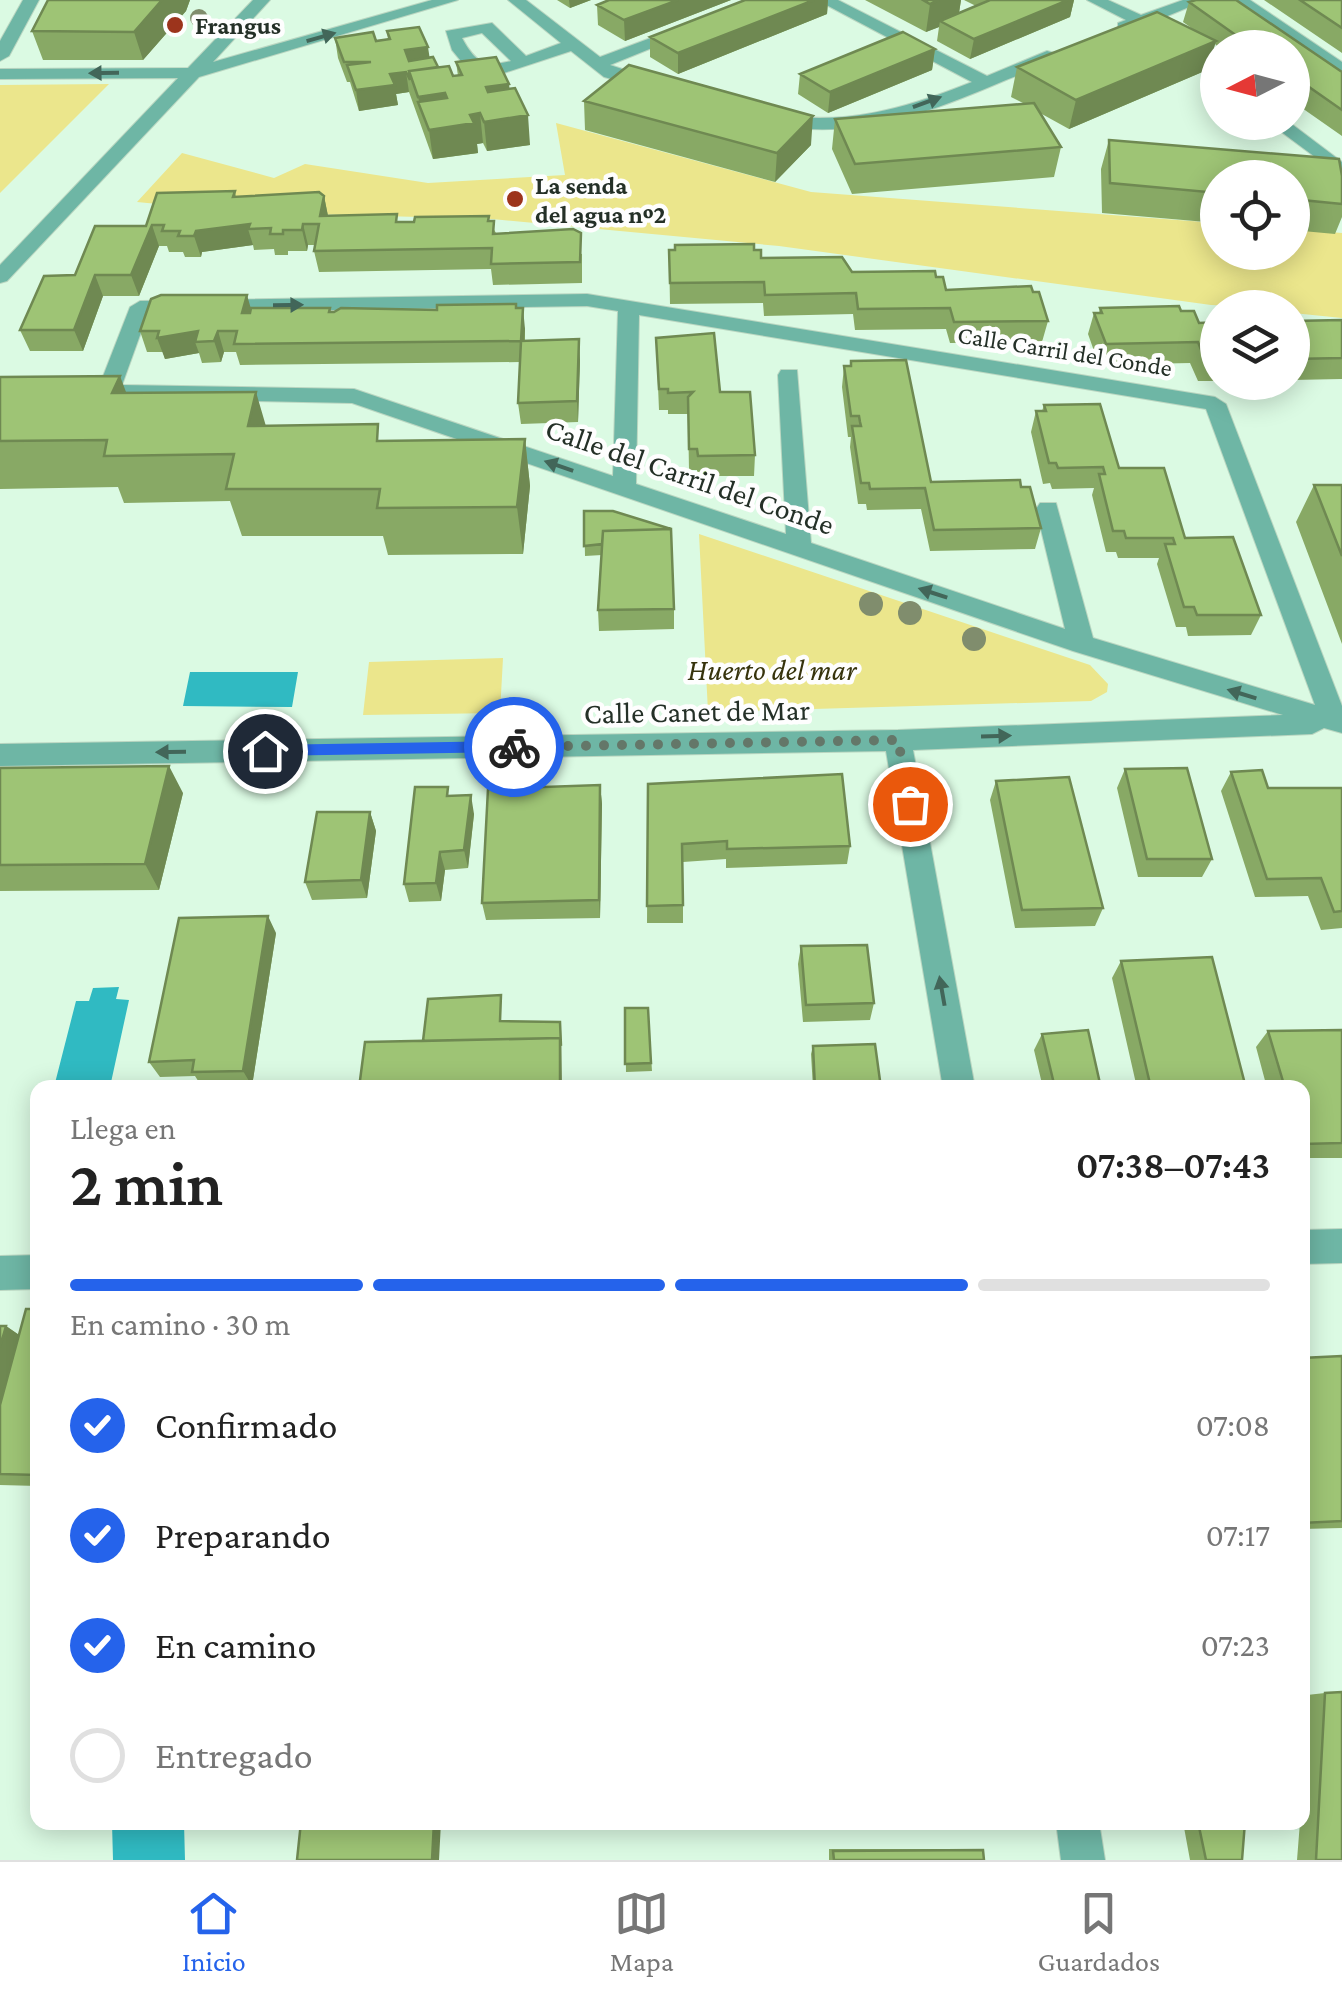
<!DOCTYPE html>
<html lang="es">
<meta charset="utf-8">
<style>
:root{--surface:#fff;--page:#f2f2f2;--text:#222;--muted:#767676;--line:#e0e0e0;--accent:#2563eb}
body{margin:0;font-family:"Crimson Pro",serif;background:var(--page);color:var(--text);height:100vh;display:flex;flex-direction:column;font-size:38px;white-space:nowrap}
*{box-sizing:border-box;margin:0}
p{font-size:32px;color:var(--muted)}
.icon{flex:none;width:55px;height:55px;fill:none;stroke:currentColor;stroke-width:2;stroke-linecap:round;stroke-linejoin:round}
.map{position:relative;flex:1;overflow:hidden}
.details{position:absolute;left:30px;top:1080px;width:1280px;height:750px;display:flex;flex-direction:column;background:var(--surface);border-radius:20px;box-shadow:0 5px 25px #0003}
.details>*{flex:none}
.needle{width:65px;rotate:264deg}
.fabs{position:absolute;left:1200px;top:30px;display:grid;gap:20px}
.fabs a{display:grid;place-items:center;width:110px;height:110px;border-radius:50%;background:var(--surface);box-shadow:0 5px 25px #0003;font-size:50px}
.pin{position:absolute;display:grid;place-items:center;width:85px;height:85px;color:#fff;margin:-42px;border:5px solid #fff;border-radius:50%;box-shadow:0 2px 10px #0007}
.courier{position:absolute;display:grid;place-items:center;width:100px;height:100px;margin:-50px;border:8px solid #2563eb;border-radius:50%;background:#fff;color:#222;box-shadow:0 2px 12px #0007}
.head em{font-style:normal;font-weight:600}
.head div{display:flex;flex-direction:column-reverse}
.head{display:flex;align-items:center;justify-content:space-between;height:170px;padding:0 40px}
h1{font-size:65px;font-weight:600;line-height:75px}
.bar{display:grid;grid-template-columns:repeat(4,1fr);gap:15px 10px;align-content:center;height:120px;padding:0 40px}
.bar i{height:12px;border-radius:8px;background:var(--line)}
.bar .current{background:var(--accent)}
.bar p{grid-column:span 4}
ol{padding:0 40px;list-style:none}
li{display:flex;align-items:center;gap:30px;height:110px}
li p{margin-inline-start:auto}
li .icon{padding:10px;border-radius:50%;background:var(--accent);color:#fff;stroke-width:4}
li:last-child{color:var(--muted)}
li i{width:55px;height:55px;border:5px solid var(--line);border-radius:50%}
.tab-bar{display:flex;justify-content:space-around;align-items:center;height:140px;border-top:2px solid var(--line);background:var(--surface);font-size:28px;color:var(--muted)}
.tab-bar a{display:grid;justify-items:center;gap:5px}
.tab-bar .current{color:var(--accent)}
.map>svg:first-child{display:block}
.green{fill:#ebe68c}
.water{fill:#30bac2}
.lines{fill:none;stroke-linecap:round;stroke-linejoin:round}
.minor-casing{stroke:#bad6c1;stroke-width:2}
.minor{fill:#6eb6a5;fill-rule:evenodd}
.tree{fill:#808d6d}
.wall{fill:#88a965}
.shaded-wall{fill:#6f8952}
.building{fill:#9ec475;stroke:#6f8952;stroke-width:2.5}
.oneway{fill:#426659}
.route{fill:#2563eb}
.done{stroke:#647769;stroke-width:10;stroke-dasharray:0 18}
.poi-dot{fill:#9c341c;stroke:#fefefe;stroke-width:4}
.labels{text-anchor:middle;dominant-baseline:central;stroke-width:9;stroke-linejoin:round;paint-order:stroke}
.far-poi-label{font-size:25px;font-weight:bold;fill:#243027;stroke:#fefefe;text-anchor:start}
.far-street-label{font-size:25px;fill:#243027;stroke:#fefefe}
.street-label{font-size:30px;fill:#243027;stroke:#fefefe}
.park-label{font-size:30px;font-style:italic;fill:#36330c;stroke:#fefefe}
</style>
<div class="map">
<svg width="1342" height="1860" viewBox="0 0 1342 1860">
<rect width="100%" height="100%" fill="#dbfae3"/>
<!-- green -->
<path class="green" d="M109 84 0 193V85Z
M556 123 811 192 1217 223 1218 252H1292L1293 229 1342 233V318L1293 313 1292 308 1211 305 779 246 492 219 240 212 137 202 182 153 274 178 305 164 428 183 565 175Z
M699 534 1090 665 1108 684 1107 692 1091 701 708 712Z
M503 658 500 713 363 715 369 662Z"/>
<!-- water -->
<path class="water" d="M190 672H298L292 707 183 706Z
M119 987 116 999 129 1000 110 1087H54L76 1001H89L93 988Z
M112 1823H184L185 1860H113Z"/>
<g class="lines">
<defs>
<path id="minor" d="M23 0H39L9 56 0 61V41Z
M253 0H270L213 62 432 0H458L199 77 7 281 0 283V265L178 78 0 79V69L188 68Z
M508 0H526L600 57 680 27 694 31 610 65 662 82V90L656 91 604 77 571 51 501 74 470 72 452 50 446 31 492 23 526 56 561 43ZM482 33 511 61C484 68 475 62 462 38Z
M817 0H838L987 76 1047 51 1062 55C1048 67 1023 73 1006 80 929 113 851 143 767 123L764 119 773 114C845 126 905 109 972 82Z
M1087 0H1108L1141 15 1183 0H1206L1153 22 1218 69V83L1139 27 1118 31V23L1126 20Z
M1231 0H1250L1342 62V75Z
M1268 122H1289L1342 162V177Z
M587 294 1215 397 1226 404 1342 706V733L1324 728 1312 734 913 750 975 1088H943L886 751 0 766V744L898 730 1283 715 1073 651 352 403 93 398 82 391 100 384 130 307 140 301ZM587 306 618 311 613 476 354 389 122 385 148 313ZM639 315 1206 409 1315 705 1093 638 1056 503H1040L1036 509 1065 629 811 543 797 370H781L778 375 786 534 636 484Z
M1342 1229V1263L1302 1264V1230Z
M38 1255V1289L0 1290V1256Z
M1056 1822H1099L1105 1860H1061Z"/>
</defs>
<!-- minor casing -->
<use href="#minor" class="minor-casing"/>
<!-- minor -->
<use href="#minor" class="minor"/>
</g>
<!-- trees -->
<g class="tree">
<circle cx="199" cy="18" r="9"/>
<circle cx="871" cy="604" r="12"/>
<circle cx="910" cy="613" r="12"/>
<circle cx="974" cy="639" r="12"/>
</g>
<!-- wall -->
<path class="wall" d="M48 0H190L186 11 143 60H43L32 31Z
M557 0H591L570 8Z
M609 0H731L625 41 598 25 597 5Z
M745 0H828L827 14 678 74 650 57V37Z
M865 0H961L959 13 976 6 964 0H1074L1070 17 970 59 937 41 939 27 926 32Z
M1196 0H1236L1342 72V136L1292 101V48H1219L1215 44 1207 70 1069 129 1040 113 1061 147 1054 177 852 194 832 149 835 119 1025 104 1011 97 1017 67 1157 12 1200 34 1183 22 1189 2Z
M1264 0H1342V53Z
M387 31 429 58 438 67 453 76H458L456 62 509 84V89L530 145 487 151 483 143 477 144 478 153 433 159 409 92 396 94 398 105 359 111 350 82H347L338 58 335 38 376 41 388 40Z
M935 49 932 70 828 113 798 94 800 74Z
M584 101 811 145 775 182 585 130Z
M1109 140 1342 176V217L1335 234 1292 230V178H1218V223L1102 213 1101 169Z
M235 191 236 197 324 196 328 216 398 222 489 221 496 233 582 254V283L493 285 491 269 319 272 314 251 315 245H308L307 251H288V255H275L274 249 254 250 253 245 202 252 201 257H185L183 252H169L167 246H159L139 296H103L83 351H30L20 330 75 275 146 226Z
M669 250H754L761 258 852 272 936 277 946 290 1033 292 1048 321 1042 342 950 343 946 329 855 330 853 314 764 316 763 303 670 304Z
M330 308 331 312 516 308 525 329V341L580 360 578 422 521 424 518 403 520 362 240 365 236 352H224L221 362 202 363 199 353 165 359 163 352H147L140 331 251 309Z
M1100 308 1181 311 1199 323 1218 322V381H1198L1190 363 1099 365 1088 334 1094 313H1099Z
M1342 320V379L1292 380V321Z
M656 338 720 392 755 455 754 476H697V470H689L688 414H668V410H659Z
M851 361 931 482 1021 487 1041 528 1035 549 930 551 921 509 867 510 866 504H858L850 447 851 437H848L842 387 844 366H850Z
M126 393 266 426 382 441 525 439 530 486 523 554 388 555 383 536H242L230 501 124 503 118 487 0 489V441Z
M1044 405 1119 468 1261 615 1251 635 1188 636 1186 627H1176L1157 564 1159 558H1118L1116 552H1106L1092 495 1094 488 1052 489 1050 483 1043 484 1031 432 1036 411H1042Z
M1314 485H1342V644L1296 522Z
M584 511 674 609V629L599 631 598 610 602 555 585 556Z
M0 768 183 793 159 890 0 891Z
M1125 769 1212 859 1202 877H1138L1117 788Z
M1231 772 1268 788H1342V928L1321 930 1308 896 1255 897 1221 791Z
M996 781 1103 908 1095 926 1015 928 990 800Z
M648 784 850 846 847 864 726 868V859L683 862V923H647Z
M600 785 602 804 600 918 486 920 482 903Z
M450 796 474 814 468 868 445 870 441 901 409 902 404 884Z
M370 812 376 831 367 898 312 900 305 882Z
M276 933 252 1086 202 1087 195 1076 160 1077 149 1062Z
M801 946 874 1003 870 1020 803 1022 798 964Z
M1121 961 1246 1088H1137L1112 978Z
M625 1008H648L652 1071 626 1072Z
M1342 1030V1158H1302V1088H1267L1256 1047 1268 1031Z
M1042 1034 1101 1088H1043L1034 1050Z
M813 1046 881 1088H813L811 1054Z
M38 1309V1486L0 1485V1326H6L19 1335Z
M1342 1356V1528L1302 1529V1358Z
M1325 1693 1342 1860H1297L1300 1822H1302V1774L1307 1695Z
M1183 1822H1245L1242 1860H1190Z
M829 1849H974L983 1850 984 1860H829Z"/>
<!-- shaded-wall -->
<path class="shaded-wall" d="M162 0H190L186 11 143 60 134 32Z
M569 0H591L570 8Z
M678 0H731L625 41 624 20Z
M814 0H828L827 14 678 74V53Z
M939 0H961L958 19 940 21 939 27 926 32 930 4Z
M1068 0H1074L1070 17 970 59 974 39Z
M1216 41 1207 70 1069 129 1076 100Z
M428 47 431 67 408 71 405 50Z
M935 49 932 70 828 113 830 92Z
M406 72 409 92 396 94 398 105 359 111 356 90 390 74Z
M509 84 512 113 489 116 486 87Z
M445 93 449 123 420 105 418 97Z
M480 113 483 143 477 144 478 153 433 159 429 130 470 115Z
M528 115 530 145 487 151 484 122Z
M813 116 811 145 775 182 777 153Z
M324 196 328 216H320Z
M250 224 248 229 253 245 202 252 201 257 194 236 196 231Z
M303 224 308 245 307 251 302 230Z
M152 225 159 246 139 296 131 275Z
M95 275 103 296 83 351 74 330Z
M247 295 253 316 242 313Z
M523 308 525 329 523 362 521 341Z
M198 331 195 342 199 353 165 359 157 338Z
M218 331 224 352 221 362 214 341Z
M579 339 580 360 578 422 577 401Z
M120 376 138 424 112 393Z
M256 392 270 440 248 426Z
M525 439 530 486 523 554 517 507Z
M169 766 183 793 159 890 145 864Z
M600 785 602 804 600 918 599 900Z
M471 795 474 814 468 868 464 850Z
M370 812 376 831 367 898 361 880Z
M440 852 445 870 441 901 436 883Z
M268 916 276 933 252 1086 243 1071Z
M560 1022 561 1030 562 1088H560Z
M6 1326 38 1348 0 1474V1347Z
M434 1822H441L439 1860H432Z"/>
<!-- building -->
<path class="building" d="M48 0H162L134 32 32 31Z
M609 0H678L624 20 597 5Z
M745 0H814L678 53 650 37Z
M923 0H939L930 4Z
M990 0H1068L974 39 940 21Z
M1196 0H1236L1342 72V110L1292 75V48H1254L1189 2Z
M1300 0H1342V28Z
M1157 12 1216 41 1076 100 1017 67Z
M419 27 428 47 405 50 409 61 433 57 438 67 409 71 410 80 406 72 390 74 395 85 356 90 347 65 371 62H344L335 38 373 32 376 41 390 39 387 31Z
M903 32 935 49 830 92 800 74Z
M496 57 509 84 486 87 488 92 515 88 528 115 484 122 480 113 470 115 474 123 429 130 418 102 447 98 445 93 418 97 409 71 449 66 453 76 462 75 456 62Z
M629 65 813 116 777 153 584 101Z
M1034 103 1061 147 855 164 835 119Z
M1109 140 1339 159 1342 176V204L1292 199V178H1218V193L1110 183Z
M235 191 233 197 319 192 324 196 320 216 397 214 396 222H414L415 217 489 216 488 221H494L493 234 573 229 581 233 580 262 491 264 492 248 314 251 319 224H303L302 230H283V234H270L271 228 248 229 250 224 196 231 194 236H178L180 231H162L164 225H152L131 275H95L74 330H20L44 276 75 275 95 226H146L157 193Z
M754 244V250H761V258L842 257 852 272 935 271 936 277H943L946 290 1031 286 1033 292H1039L1048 321 954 322 950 308 858 309 856 293 765 295 764 282 670 283 669 250H675V245Z
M161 295H247L242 313H250L251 308H330L329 312H334L341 308 437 310V305L516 304V308H523L521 341 579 339 577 401 518 403 521 341 234 344 237 331H218L214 341 195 342 198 331 157 338 159 331H140L151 299Z
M1179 306 1181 311H1194L1199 323 1218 322V360H1205L1198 342 1106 344 1094 313H1102L1100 308Z
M1342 320V358L1292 359V321Z
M714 333 720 392H750L755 455 698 456 697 449H689L688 397 693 392 668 393V389H659L656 338Z
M906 360 931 482 1020 480 1021 487H1030L1041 528 934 530 925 488 870 489 869 483H861L852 426H861L860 422 859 416H851L844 366H851V361Z
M120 376 112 393 256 392 248 426 378 424 377 441 525 439 517 507 377 508 380 489H226L234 454 104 456 107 440 0 441V377Z
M1100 404 1119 468H1164L1185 538 1233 537 1261 615H1197L1194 607H1184L1165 544H1175L1173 538H1126L1124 531H1113L1099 474H1105L1103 467 1058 468 1056 463H1049L1036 411H1046L1044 405Z
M1314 485H1342V556Z
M584 511H613L671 529 603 531 602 544 584 546Z
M671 529 674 609 598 610 603 531Z
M169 766 145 864 0 865V768Z
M1187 768 1212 859H1147L1125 769Z
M1262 770 1268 788H1342V911L1334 912 1321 878 1267 879 1231 772Z
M842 774 850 846 727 849V841L682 844 683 905 647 906 648 784Z
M1069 777 1103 908 1022 910 996 781Z
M600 785 599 900 482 903 488 789Z
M415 787H448L447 796 471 795 464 850 440 852 436 883 404 884Z
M317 812H370L361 880 305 882Z
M268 916 243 1071 192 1072 194 1060 149 1062 179 918Z
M867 945 874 1003 806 1005 801 946Z
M1212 957 1246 1088H1151L1121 961Z
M501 995 500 1021 560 1022 561 1046 560 1038 423 1041 428 999Z
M625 1008H648L651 1063 625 1064Z
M1088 1030 1101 1088H1055L1042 1034Z
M1342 1030V1143L1302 1144V1088H1285L1268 1031Z
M560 1038V1088H359L365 1042Z
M875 1044 881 1088H815L813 1046Z
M26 1309H38V1475L0 1474V1405Z
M0 1326H6L0 1347Z
M1342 1356V1521L1302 1523V1358Z
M1342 1692V1860H1316L1325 1693Z
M301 1822H434L432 1860H297Z
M1198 1822H1245L1242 1860H1206Z
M983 1850 984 1860H834L833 1851Z"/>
<!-- one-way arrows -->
<defs><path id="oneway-solid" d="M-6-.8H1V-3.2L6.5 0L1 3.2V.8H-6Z" transform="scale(2.5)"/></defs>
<g class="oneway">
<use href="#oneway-solid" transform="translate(321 37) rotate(-16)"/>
<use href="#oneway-solid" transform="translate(104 73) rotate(179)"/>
<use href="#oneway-solid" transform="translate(927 102) rotate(-20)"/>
<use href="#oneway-solid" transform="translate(288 305) rotate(-1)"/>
<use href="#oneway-solid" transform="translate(559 466) rotate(-161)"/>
<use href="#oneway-solid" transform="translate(933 593) rotate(-162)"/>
<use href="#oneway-solid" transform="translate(1242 694) rotate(-163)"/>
<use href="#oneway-solid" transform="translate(996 736) rotate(-2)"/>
<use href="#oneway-solid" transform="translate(171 752) rotate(179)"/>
<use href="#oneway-solid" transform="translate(942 991) rotate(-100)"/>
</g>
<!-- route -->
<path class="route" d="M514 741 521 747 514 752 265 756 257 751 265 745Z"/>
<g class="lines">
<!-- done -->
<path class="done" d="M514 747 898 740 910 804"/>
</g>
<!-- markers -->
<g class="poi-dot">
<circle cx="175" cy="25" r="10"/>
<circle cx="515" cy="199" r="10"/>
</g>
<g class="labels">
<!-- far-poi labels -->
<g class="far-poi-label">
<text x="195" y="25">Frangus</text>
<text x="535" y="185">La senda<tspan x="535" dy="29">del agua nº2</tspan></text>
</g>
<!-- far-street labels -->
<g class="far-street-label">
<text transform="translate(1065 351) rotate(9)">Calle Carril del Conde</text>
</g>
<!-- street labels -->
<g class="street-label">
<text transform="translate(690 476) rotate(19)">Calle del Carril del Conde</text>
<text transform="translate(697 711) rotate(-1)">Calle Canet de Mar</text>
</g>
<!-- park labels -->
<g class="park-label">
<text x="772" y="669">Huerto del mar</text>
</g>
</g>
</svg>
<div class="fabs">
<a><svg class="needle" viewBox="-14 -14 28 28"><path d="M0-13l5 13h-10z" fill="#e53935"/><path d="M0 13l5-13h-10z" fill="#767676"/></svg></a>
<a><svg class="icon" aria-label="locate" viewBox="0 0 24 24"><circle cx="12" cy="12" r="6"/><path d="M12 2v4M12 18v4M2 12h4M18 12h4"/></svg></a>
<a><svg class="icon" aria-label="layers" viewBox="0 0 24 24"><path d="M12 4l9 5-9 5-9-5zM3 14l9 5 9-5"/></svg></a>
</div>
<div class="pin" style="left:910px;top:804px;background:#ea580c"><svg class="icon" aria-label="bag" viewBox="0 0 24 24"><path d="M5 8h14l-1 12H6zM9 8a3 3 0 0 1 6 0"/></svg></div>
<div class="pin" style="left:265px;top:751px;background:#1f2937"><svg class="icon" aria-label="home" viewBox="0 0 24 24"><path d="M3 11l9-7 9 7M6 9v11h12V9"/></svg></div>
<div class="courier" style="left:514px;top:747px"><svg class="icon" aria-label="bike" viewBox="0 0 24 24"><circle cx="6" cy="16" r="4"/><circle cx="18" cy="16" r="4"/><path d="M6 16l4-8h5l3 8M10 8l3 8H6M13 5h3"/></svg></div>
<section class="details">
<div class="head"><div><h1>2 min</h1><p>Llega en</p></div><em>07:38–07:43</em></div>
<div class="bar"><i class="current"></i><i class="current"></i><i class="current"></i><i></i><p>En camino · 30 m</p></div>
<ol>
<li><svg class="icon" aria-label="check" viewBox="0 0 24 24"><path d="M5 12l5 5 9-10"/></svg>Confirmado<p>07:08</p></li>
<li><svg class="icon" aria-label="check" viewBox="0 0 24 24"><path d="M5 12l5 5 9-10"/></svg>Preparando<p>07:17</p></li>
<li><svg class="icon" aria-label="check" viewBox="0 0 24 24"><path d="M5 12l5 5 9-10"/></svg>En camino<p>07:23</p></li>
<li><i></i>Entregado</li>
</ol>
</section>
</div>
<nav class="tab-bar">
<a class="current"><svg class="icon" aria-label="home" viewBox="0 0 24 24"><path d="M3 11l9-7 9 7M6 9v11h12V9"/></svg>Inicio</a>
<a><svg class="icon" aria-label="map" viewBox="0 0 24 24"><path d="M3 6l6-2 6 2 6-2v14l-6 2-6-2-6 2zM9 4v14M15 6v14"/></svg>Mapa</a>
<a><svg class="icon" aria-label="saved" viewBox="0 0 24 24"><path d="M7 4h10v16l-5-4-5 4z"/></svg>Guardados</a>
</nav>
